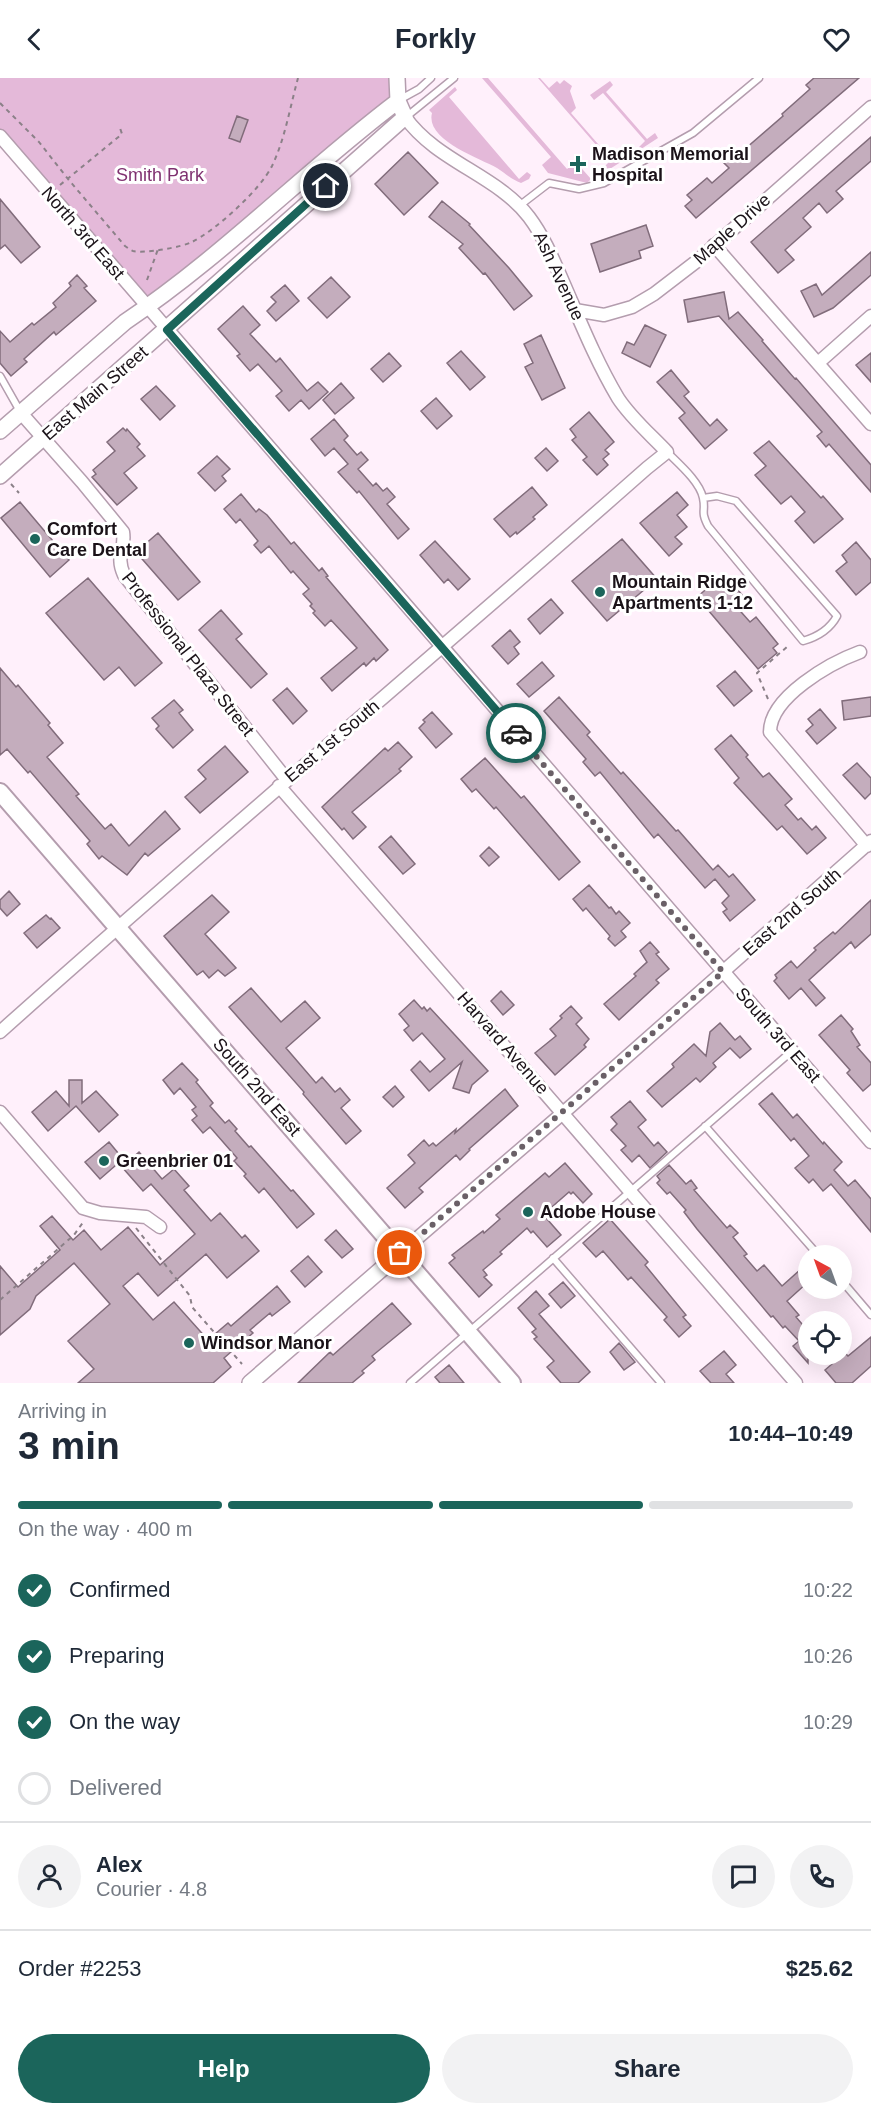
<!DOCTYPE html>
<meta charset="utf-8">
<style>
:root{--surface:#fff;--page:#f2f2f3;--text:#1f2937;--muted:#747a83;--line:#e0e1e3;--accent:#1b655b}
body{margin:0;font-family:Arial,sans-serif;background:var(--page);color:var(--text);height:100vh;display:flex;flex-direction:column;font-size:22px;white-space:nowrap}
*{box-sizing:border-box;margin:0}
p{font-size:20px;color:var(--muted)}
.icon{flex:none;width:33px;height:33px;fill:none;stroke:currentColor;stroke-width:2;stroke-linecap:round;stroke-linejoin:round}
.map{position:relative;height:1305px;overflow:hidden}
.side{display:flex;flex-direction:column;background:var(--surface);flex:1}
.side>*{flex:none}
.needle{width:39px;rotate:319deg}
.buttons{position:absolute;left:798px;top:1167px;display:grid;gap:12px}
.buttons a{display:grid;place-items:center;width:54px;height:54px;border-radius:50%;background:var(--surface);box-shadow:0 6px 24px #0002;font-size:30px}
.pin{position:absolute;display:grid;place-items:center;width:51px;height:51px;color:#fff;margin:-26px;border:3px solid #fff;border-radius:50%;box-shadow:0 2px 6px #0007}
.courier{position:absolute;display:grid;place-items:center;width:60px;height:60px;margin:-30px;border:4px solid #1b655b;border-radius:50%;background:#fff;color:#222;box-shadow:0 2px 8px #0007}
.overview em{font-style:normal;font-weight:800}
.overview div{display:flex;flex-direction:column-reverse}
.overview{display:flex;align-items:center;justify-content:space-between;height:102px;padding:0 18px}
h1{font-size:39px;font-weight:800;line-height:45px}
.bar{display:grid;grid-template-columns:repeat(4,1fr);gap:9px 6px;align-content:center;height:72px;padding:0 18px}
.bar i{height:8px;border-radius:4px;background:var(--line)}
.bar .on{background:var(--accent)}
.bar p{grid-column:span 4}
.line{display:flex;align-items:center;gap:15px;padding:0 18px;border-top:2px solid var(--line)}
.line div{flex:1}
.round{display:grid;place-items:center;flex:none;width:63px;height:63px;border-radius:32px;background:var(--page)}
ol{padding:0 18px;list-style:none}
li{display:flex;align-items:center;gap:18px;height:66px}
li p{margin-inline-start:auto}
li .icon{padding:6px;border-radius:50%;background:var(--accent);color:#fff;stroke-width:4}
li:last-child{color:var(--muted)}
li i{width:33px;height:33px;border:3px solid var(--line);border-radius:50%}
.primary-button{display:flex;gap:12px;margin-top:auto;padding:12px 18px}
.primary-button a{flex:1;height:69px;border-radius:36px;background:var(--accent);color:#fff;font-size:24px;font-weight:800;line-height:69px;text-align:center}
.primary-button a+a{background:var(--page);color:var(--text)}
header{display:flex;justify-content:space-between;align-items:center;height:78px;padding:0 18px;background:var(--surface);font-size:27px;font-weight:800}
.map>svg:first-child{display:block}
.green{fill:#e4b9d9}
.building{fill:#c4adbd;stroke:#816c7b;stroke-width:1.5}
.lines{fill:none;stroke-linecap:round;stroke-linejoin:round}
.service-casing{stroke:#b49dae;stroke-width:9}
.minor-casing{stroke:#b49dae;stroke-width:15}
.tertiary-casing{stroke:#b49dae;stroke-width:18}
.secondary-casing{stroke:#b49dae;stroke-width:20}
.path{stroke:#8b8088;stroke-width:2;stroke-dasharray:4.5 4.5;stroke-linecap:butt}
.service{stroke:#fff;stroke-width:6}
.minor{stroke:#fff;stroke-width:12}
.tertiary{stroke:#fff;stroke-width:15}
.secondary{stroke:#fff;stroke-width:16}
.done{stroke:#6a6067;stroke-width:6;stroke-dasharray:0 10.8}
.route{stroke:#1b655b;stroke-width:8}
.poi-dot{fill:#1b655b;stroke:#fff;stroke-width:2}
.labels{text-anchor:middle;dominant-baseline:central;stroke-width:6;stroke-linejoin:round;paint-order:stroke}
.poi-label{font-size:18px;font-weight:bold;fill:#1a1218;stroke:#fff;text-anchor:start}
.park-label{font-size:18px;fill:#7f3170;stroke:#fff}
.street-label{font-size:18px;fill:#1a1218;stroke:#fff}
</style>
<header><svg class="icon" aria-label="back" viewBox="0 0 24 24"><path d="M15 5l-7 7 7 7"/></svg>Forkly<svg class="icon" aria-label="heart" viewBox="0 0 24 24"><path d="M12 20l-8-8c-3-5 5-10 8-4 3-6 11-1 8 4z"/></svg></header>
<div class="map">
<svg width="871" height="1305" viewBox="0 0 871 1305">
<rect width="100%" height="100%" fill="#fff0fb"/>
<!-- green -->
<path class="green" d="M0 0H396L392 23 147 229 0 58Z
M482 0H488L567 91 576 84 591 101 587 105 548 95 542 87 551 79Z
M538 0H540L549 10 557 3 560 6 564 2 572 8 570 13 576 30 571 35 612 82 621 77 624 82 605 94 602 91 610 83Z
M610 3 613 7 606 14 647 61 655 55 658 60 638 73 636 72 645 63 603 15 594 22 590 17Z
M455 9 457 12 449 19 519 101 527 94 531 97 529 101 521 105C512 102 505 95 497 90 479 80 425 62 432 35L429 32Z"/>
<!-- building -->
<path class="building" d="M814 0H859L696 140 685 128 692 122 687 117 707 100 712 105 729 90 722 83 734 73 738 77 783 38 782 36 810 11 806 7Z
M237 38 248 42 240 64 229 60Z
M871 59V83L836 113 843 121 827 135 819 125 803 140 811 149 785 172 794 182 778 195 751 164Z
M408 74 438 105 404 137 375 106Z
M0 121 40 169 21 185 5 167 0 171Z
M442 123 470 146 469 147 509 190 532 218 514 232 485 195 483 196 459 170 463 166 429 139Z
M646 147 653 168 639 173 641 180 600 194 591 166Z
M871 174V197L833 230 814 239 801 213 816 206 822 217Z
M77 197 87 208 84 210 96 223 56 257 54 254 24 281 27 284 11 298 0 285V253L10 264 32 245 34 247 56 229 53 225 71 208 69 205Z
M331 199 350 219 327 240 308 220Z
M285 207 299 223 276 243 267 233 276 224 271 219Z
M724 214 729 241 738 234 763 262 762 263 795 301 796 300 871 387V414L829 366 826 369 817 358 822 354 719 238 688 244 684 222Z
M243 228 260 247 250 256 276 284 280 280 307 313 318 304 328 314 309 331 301 322 289 333 276 318 282 313 258 286 250 293 237 278 240 276 218 251Z
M645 247 666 257 650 289 622 275 627 264 634 267Z
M541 257 565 310 542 322 525 289 533 285 524 266Z
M461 273 485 299 470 312 447 285Z
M389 275 401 288 383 304 371 291Z
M871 275V304L856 287Z
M671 292 689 314 684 318 710 348 717 341 727 352 705 371 679 340 685 335 657 304Z
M341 305 354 320 335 336 323 322Z
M156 308 175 328 160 342 141 321Z
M436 320 452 338 437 351 421 333Z
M589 334 614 364 605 372 609 376 603 381 608 387 597 397 583 382 587 379 572 362 576 359 570 351Z
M334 341 348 358 344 362 357 377 361 374 368 382 358 391 373 408 376 405 383 413 387 410 395 419 387 426 409 451 398 461 359 413 357 415 338 394 348 386 334 370 325 378 311 361Z
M123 350 126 353 127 351 140 366 137 369 145 378 124 395 137 410 117 427 92 399 96 396 93 392 115 373 107 364Z
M769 363 821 420 823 418 843 441 814 465 795 443 805 434 791 418 781 426 755 397 766 388 754 375Z
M546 370 558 383 547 393 535 380Z
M217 378 230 391 222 398 226 403 215 413 198 395Z
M532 409 547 427 533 439 535 441 517 456 516 454 510 459 494 441Z
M677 414 688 427 677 437 687 449 675 459 682 466 669 478 640 445Z
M241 416 256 434 259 431 267 437 291 466 294 464 319 493 322 490 328 498 326 499 388 572 376 583 374 580 366 588 364 585 332 613 321 600 357 570 331 542 325 548 313 535 315 533 310 528 312 526 303 516 309 511 293 493 291 495 269 468 261 475 254 467 258 463 240 441 236 445 224 431Z
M20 424 69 482 50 499 1 440Z
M158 455 200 504 178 522 136 474Z
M622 461 657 501 607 543 572 503Z
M435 463 470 501 458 512 448 501 444 505 420 477Z
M856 464 871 482V504L856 517 836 493 847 484 842 477Z
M724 496 743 518 734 526 750 544 756 539 778 566 773 570 777 575 758 591 697 519Z
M88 500 162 585 135 608 119 589 104 602 46 535Z
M551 521 563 535 540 556 528 541Z
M221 532 242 556 236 561 267 596 251 610 199 552Z
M510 552 520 564 514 569 519 576 508 586 492 568Z
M542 584 554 598 529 619 517 606Z
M0 590 16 609 18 607 50 645 48 647 63 665 47 679 79 716 76 718 105 751 111 746 129 768 165 733 180 751 148 778 145 775 127 797 102 778 99 781 87 766 90 763 30 693 28 695 7 671 0 677Z
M735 593 752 613 734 628 717 608Z
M287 610 307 633 293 646 273 622Z
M559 619 590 654 587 657 621 696 623 694 676 753 678 752 713 792 718 787 729 799 733 796 755 822 730 843 723 834 727 831 722 825 729 818 715 801 705 810 658 756 654 760 600 694 595 698 583 684 586 681 544 633Z
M871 619V638L844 642 842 623Z
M174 622 183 632 179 635 193 652 173 670 156 651 159 648 152 640Z
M820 631 836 650 817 666 806 653 813 647 808 641Z
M432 634 452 656 436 670 419 650 425 644 423 642Z
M731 657 748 677 746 679 763 699 769 695 792 721 785 727 798 742 801 740 812 752 816 748 826 760 807 776 782 748 777 752 734 705 739 700 715 671Z
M398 664 412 679 399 691 401 693 352 734 366 749 353 761 344 750 342 752 322 729 385 670 388 673Z
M225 668 248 694 200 735 185 719 206 701 198 692Z
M485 680 521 720 524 718 580 784 559 802 496 729 494 731 476 711 472 714 461 701Z
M857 685 871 700V715L865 721 843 697Z
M391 758 415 786 403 796 379 769Z
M489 769 499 779 489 788 480 778Z
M589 807 609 830 611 829 616 836 619 833 630 845 621 853 626 859 615 868 608 861 610 858 586 830 583 833 573 821Z
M9 813 20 826 7 838 0 830V822Z
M212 817 229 834 205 856 236 890 225 898 218 892 209 900 203 893 197 897 164 858Z
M871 822V856L855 870 851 864 809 902 825 920 816 928 801 910 789 921 774 903 777 900 775 897 791 883 797 890 816 872 814 870 833 854 835 856Z
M46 837 50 841 51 840 60 850 37 870 24 855Z
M650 864 659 874 656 876 669 891 656 902 659 905 619 942 604 926 636 898 634 896 647 884 640 873Z
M251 910 281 944 305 923 320 940 286 970 316 1005 322 999 335 1014 340 1010 350 1022 341 1030 361 1053 346 1066 303 1016 304 1014 229 929Z
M501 913 514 927 503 937 491 923Z
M414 922 422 931 424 929 427 933 430 930 488 993 472 1007 469 1015 453 1010 462 984 429 1013 411 992 420 983 430 994 445 981 422 955 413 963 404 952 409 948 399 936Z
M571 928 582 940 576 946 589 961 584 967 586 969 555 997 535 975 556 958 550 951 562 940 560 938Z
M841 937 853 951 851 953 860 967 857 969 871 985V1006L863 1013 847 995 850 992 819 957Z
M720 945 735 962 740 958 751 971 740 980 730 970 713 985 716 989 700 1004 696 1000 662 1029 647 1013 674 989 672 986 694 966 706 978 710 954Z
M182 985 198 1002 196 1004 213 1025 210 1028 225 1045 229 1042 237 1051 235 1053 249 1069 251 1068 291 1113 293 1112 314 1136 297 1150 264 1110 259 1115 244 1098 246 1096 234 1083 237 1080 210 1049 203 1055 192 1042 197 1038 192 1032 196 1029 180 1010 174 1016 163 1002Z
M69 1002H82V1025L96 1013 118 1037 99 1054 76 1028 48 1053 32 1034 56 1013 69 1028Z
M395 1008 404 1019 393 1029 383 1019Z
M505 1011 518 1028 469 1071 470 1072 460 1082 456 1077 419 1110 423 1114 405 1130 387 1110 415 1085 408 1077 424 1062 429 1068 433 1065 436 1068 456 1051 455 1055Z
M772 1015 793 1040 797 1036 823 1066 824 1064 842 1084 834 1092 848 1108 855 1102 871 1121V1154L831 1106 823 1113 813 1101 809 1105 795 1090 809 1078 794 1060 791 1063 759 1026Z
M630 1023 646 1042 638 1049 654 1068 658 1064 667 1074 650 1090 639 1077 632 1084 621 1072 626 1068 611 1052 617 1046 611 1039Z
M109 1064 123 1081 100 1101 85 1084Z
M139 1074 162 1101 174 1091 189 1108 184 1112 211 1143 220 1135 242 1160 245 1157 259 1173 227 1200 206 1176 158 1218 138 1195 123 1208 153 1242 174 1224 208 1262 228 1245 231 1248 277 1208 290 1224 272 1238 270 1235 250 1252 253 1255 224 1280 231 1289 213 1305H78L94 1291 68 1263 110 1226 74 1185 36 1218 30 1231 0 1257V1188L18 1209 60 1172 40 1148 52 1138 73 1162 84 1152 101 1172 128 1149 160 1187 195 1156 151 1106 143 1113 122 1089Z
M565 1085 592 1116 583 1125 573 1114 571 1116 569 1114 545 1135 549 1139 547 1141 561 1157 547 1169 533 1153 531 1155 527 1150 500 1174 502 1176 483 1192 487 1197 484 1199 492 1207 479 1219 449 1185 455 1180 452 1177 483 1153 484 1155 500 1141 496 1137 545 1095 549 1099Z
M669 1087 686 1106 691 1102 697 1110 694 1112 727 1150 730 1147 738 1155 733 1159 747 1176 744 1178 757 1193 764 1187 782 1208 801 1191 808 1200V1204L787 1223 799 1237 796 1239 808 1253V1285L793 1268 799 1263 785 1248 783 1250 773 1238 771 1239 697 1151 684 1134 686 1132 670 1114 667 1116 657 1105 660 1102 657 1098Z
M610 1141 648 1184 645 1187 686 1237 683 1239 691 1248 679 1259 664 1242 667 1239 631 1199 628 1202 603 1173 596 1179 583 1165Z
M336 1152 353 1171 342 1180 325 1162Z
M308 1178 322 1194 305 1209 291 1193Z
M563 1204 575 1218 561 1230 549 1216Z
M536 1213 549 1228 539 1236 590 1294 578 1305H561L547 1289 554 1283 534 1261 537 1259 532 1254 536 1251 518 1230Z
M392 1225 411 1246 372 1278 375 1282 362 1293 364 1295 352 1305H298L330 1274 333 1277Z
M871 1259V1288L852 1305H836L825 1292 832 1286 824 1276H846L848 1278Z
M619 1265 635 1284 624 1292 610 1274Z
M724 1273 736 1287 726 1296 734 1305H711L700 1293Z
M449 1287 464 1305H440L435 1299Z"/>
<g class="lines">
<defs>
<path id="service" d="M399 22 419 11 431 0
M406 39 454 0
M519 128 549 105 579 111 604 105 693 55 759 0
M0 298 21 335
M667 374C679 386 700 404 703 420 706 434 700 432 708 448L803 563C817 559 830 551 837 538L736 423 717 418 703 420
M705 1048 819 1178
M553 1180 661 1305
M842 1203 871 1237
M410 1305 792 973"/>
<path id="minor" d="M0 58 871 1064
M714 167 871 346
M575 232 604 237 632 229 654 216 697 183 871 29
M818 285 871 238
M21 335 82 404 123 454C126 472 115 477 124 497L287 702
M860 574C830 585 770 619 770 654L867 768
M279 708 796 1305
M0 954C213 763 433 579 647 390L667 374C651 357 631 340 618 320 596 283 580 243 563 204 553 181 544 159 529 139 497 97 437 84 405 39
M0 1034 83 1130 100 1135 146 1139 160 1149
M400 1175 571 1028 871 763"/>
<path id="tertiary" d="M0 353 125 244C222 179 304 94 398 23
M0 398 405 39 398 23 397 0
M250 1305 400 1175"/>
<path id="secondary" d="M0 714 512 1305"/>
</defs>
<!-- service casing -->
<use href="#service" class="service-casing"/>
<!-- minor casing -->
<use href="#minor" class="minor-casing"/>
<!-- tertiary casing -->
<use href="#tertiary" class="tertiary-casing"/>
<!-- secondary casing -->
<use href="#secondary" class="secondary-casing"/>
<!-- path -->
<path class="path" d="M0 25 39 64 68 101 125 168C128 170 130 172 133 173 144 176 182 169 192 164 216 152 260 112 272 88 285 61 290 29 298 0
M60 107 122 56 119 47
M147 202 158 171
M11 406 19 415
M768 621 757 595 788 568
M136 1150 190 1218 192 1229 242 1286
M0 1222 74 1157 84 1143"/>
<!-- service -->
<use href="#service" class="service"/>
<!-- minor -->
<use href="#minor" class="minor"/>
<!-- tertiary -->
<use href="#tertiary" class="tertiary"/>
<!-- secondary -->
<use href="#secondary" class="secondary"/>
</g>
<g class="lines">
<!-- done -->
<path class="done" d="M400 1175 723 894 516 655"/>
<!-- route -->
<path class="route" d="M326 108 167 252 516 655"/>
</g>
<!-- markers -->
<g class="poi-dot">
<path d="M575 77h6v6h6v6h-6v6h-6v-6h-6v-6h6z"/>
<circle cx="35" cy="461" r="6"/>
<circle cx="600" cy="514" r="6"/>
<circle cx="104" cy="1083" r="6"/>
<circle cx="528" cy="1134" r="6"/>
<circle cx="189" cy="1265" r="6"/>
</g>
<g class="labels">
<!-- poi labels -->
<g class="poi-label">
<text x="592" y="76">Madison Memorial<tspan x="592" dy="21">Hospital</tspan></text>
<text x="47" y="451">Comfort<tspan x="47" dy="21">Care Dental</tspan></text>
<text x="612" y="504">Mountain Ridge<tspan x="612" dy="21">Apartments 1-12</tspan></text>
<text x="116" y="1083">Greenbrier 01</text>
<text x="540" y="1134">Adobe House</text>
<text x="201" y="1265">Windsor Manor</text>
</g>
<!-- park labels -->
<g class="park-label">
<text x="160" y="97">Smith Park</text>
</g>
<!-- street labels -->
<g class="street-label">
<text transform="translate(732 151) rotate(-42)">Maple Drive</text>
<text transform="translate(83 155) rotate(49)">North 3rd East</text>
<text transform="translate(559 198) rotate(65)">Ash Avenue</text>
<text transform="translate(95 315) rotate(-41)">East Main Street</text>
<text transform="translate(188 576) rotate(52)">Professional Plaza Street</text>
<text transform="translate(332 663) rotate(-40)">East 1st South</text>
<text transform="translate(792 834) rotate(-41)">East 2nd South</text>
<text transform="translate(778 957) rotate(49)">South 3rd East</text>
<text transform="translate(503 965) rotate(49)">Harvard Avenue</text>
<text transform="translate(257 1009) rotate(49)">South 2nd East</text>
</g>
</g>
</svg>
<div class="buttons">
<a><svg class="needle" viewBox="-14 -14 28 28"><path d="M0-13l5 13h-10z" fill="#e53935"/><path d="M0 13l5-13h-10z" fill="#747a83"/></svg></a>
<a><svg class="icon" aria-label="locate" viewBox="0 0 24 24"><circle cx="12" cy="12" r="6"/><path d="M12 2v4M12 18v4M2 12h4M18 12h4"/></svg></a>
</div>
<div class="pin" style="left:400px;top:1175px;background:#ea580c"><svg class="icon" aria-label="bag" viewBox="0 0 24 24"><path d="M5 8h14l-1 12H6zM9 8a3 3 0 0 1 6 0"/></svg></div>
<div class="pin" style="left:326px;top:108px;background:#1f2937"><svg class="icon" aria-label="home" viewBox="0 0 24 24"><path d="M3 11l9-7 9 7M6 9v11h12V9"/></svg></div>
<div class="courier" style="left:516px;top:655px"><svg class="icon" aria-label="car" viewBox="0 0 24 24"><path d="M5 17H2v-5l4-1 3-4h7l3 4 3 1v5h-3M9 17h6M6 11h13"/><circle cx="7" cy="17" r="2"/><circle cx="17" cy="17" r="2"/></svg></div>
</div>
<section class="side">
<div class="overview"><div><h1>3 min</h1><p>Arriving in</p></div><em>10:44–10:49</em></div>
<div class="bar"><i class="on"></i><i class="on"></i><i class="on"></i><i></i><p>On the way · 400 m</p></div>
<ol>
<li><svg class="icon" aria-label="check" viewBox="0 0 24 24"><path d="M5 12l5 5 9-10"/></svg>Confirmed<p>10:22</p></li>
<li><svg class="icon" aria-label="check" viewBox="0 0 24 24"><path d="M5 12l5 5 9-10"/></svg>Preparing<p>10:26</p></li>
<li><svg class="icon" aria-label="check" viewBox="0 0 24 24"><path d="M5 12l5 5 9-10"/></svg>On the way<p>10:29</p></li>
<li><i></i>Delivered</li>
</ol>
<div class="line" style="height:108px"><a class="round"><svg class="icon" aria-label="person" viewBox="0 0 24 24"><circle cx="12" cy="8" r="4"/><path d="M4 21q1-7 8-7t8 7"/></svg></a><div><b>Alex</b><p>Courier · 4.8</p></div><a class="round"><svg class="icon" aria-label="chat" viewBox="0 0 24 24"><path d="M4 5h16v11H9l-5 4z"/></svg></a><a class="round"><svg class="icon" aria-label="phone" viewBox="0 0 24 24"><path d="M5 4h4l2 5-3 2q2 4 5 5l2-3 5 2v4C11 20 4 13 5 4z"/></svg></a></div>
<div class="line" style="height:78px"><div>Order #2253</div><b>$25.62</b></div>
<div class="primary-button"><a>Help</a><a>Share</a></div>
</section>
